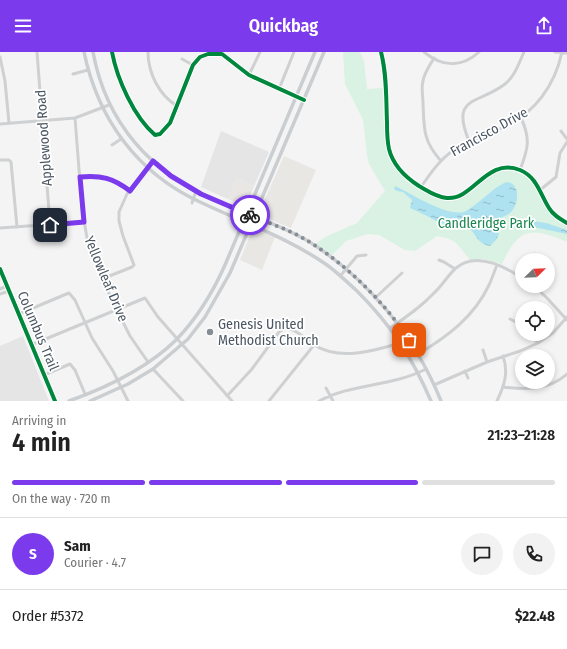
<!DOCTYPE html>
<meta charset="utf-8">
<style>
:root{--surface:#fff;--page:#f2f2f2;--text:#222;--muted:#767676;--line:#e0e0e0;--accent:#7c3aed}
body{margin:0;font-family:"Fira Sans Condensed",sans-serif;background:var(--page);color:var(--text);height:100vh;display:flex;flex-direction:column;font-size:15px;white-space:nowrap}
*{box-sizing:border-box;margin:0}
p{font-size:13px;color:var(--muted)}
.icon{flex:none;width:22px;height:22px;fill:none;stroke:currentColor;stroke-width:2;stroke-linecap:round;stroke-linejoin:round}
.map{position:relative;height:349px;overflow:hidden}
.panel{display:flex;flex-direction:column;background:var(--surface);flex:1}
.panel>*{flex:none}
.needle{width:26px;rotate:67deg}
.controls{position:absolute;left:515px;top:201px;display:grid;gap:8px}
.controls a{display:grid;place-items:center;width:40px;height:40px;border-radius:50%;background:var(--surface);box-shadow:0 2px 6px #0003;font-size:20px}
.pin{position:absolute;display:grid;place-items:center;width:34px;height:34px;color:#fff;margin:-17px;border-radius:8px;box-shadow:0 2px 6px #0006}
.courier{position:absolute;display:grid;place-items:center;width:40px;height:40px;margin:-20px;border:3px solid #7c3aed;border-radius:50%;background:#fff;color:#222;box-shadow:0 1px 5px #0007}
.summary em{font-style:normal;font-weight:600}
.summary div{display:flex;flex-direction:column-reverse}
.summary{display:flex;align-items:center;justify-content:space-between;height:68px;padding:0 12px}
h1{font-size:26px;font-weight:600;line-height:30px}
.bar{display:grid;grid-template-columns:repeat(4,1fr);gap:6px 4px;align-content:center;height:48px;padding:0 12px}
.bar i{height:5px;border-radius:3px;background:var(--line)}
.bar .active{background:var(--accent)}
.bar p{grid-column:span 4}
.line{display:flex;align-items:center;gap:10px;padding:0 12px;border-top:1px solid var(--line)}
.line div{flex:1}
.round{display:grid;place-items:center;flex:none;width:42px;height:42px;border-radius:21px;background:var(--page)}
header{display:flex;justify-content:space-between;align-items:center;height:52px;padding:0 12px;background:var(--accent);color:#fff;font-size:18px;font-weight:600}
.map>svg:first-child{display:block}
.commercial{fill:#e8e7e3}
.education{fill:#e6e5e6}
.park{fill:#d9f2e3}
.water{fill:url(#water-ripples)}
.lines{fill:none;stroke-linecap:round;stroke-linejoin:round}
.minor{stroke:#ced0d2;stroke-width:3}
.major{stroke:#caced1;stroke-width:3.5}
.cycleway-casing{stroke:#fff;stroke-width:6}
.cycleway{stroke:#00873e;stroke-width:4}
.done{stroke:#868d94;stroke-width:4;stroke-dasharray:0 7.2}
.route{stroke:#7c3aed;stroke-width:5}
.poi-dot{fill:#868d94;stroke:#fff;stroke-width:1.5}
.labels{text-anchor:middle;dominant-baseline:central;stroke-width:3.5;stroke-linejoin:round;paint-order:stroke}
.street-label{font-size:14px;fill:#4a5661;stroke:#fff}
.park-label{font-size:14px;fill:#17864f;stroke:#fff}
.poi-label{font-size:14px;fill:#4a5661;stroke:#fff;text-anchor:start}
</style>
<header><svg class="icon" aria-label="menu" viewBox="0 0 24 24"><path d="M4 6h16M4 12h16M4 18h16"/></svg>Quickbag<svg class="icon" aria-label="share" viewBox="0 0 24 24"><path d="M12 15V3M7 8l5-5 5 5M5 13v7h14v-7"/></svg></header>
<div class="map">
<svg width="567" height="349" viewBox="0 0 567 349">
<defs>
<pattern id="water-ripples" width="26" height="14" patternUnits="userSpaceOnUse"><rect width="26" height="14" fill="#aee2f0"/><path d="M2 4q2-2 4 0t4 0M15 11q2-2 4 0t4 0" fill="none" stroke="#90bac6"/></pattern>
</defs>
<rect width="100%" height="100%" fill="#f4f4f4"/>
<!-- commercial -->
<path class="commercial" d="M284 104 316 118 291 176 260 163 259 161Z
M237 126 254 134 247 151 243 153 228 147Z
M258 179 275 185 262 218 240 208 251 181Z"/>
<!-- education -->
<path class="education" d="M221 79 269 100 254 134 237 126 228 147 201 135Z
M23 284 49 349H0V294Z"/>
<!-- park -->
<path class="park" d="M343 0H360L364 9 367 37 383 36C384 62 381 93 396 116 403 126 414 132 424 138 432 143 442 150 452 148 478 142 488 110 519 121 535 126 537 141 544 153 550 162 558 168 567 173V190C531 175 519 175 502 212L483 207 470 208C457 192 458 188 437 184L415 199 405 198 379 183 368 182 346 189 332 203 315 192 325 185 357 171 385 139 369 112 367 103 363 68 345 32Z"/>
<!-- water -->
<path class="water" d="M506 130C521 130 519 152 511 160 507 164 502 165 497 167L496 175 499 182 496 188 490 194C473 190 478 180 466 175 458 172 447 174 438 170 429 165 420 160 410 156L412 148 403 140 397 139 394 137 395 134 397 135C412 142 450 167 466 159 480 151 491 137 506 130Z
M518 167 546 171 567 178V182L510 170Z"/>
<g class="lines">
<!-- minor -->
<path class="minor" d="M37 0 50 173
M112 0C117 27 134 65 155 83L160 82 170 71 193 13 200 5 208 2H222L249 23 304 48
M148 0C148 21 159 43 177 54
M381 0C387 23 386 47 387 70 387 79 387 88 389 97 393 113 405 125 419 134 428 139 436 145 447 146 474 148 486 105 520 118 537 125 540 142 549 156 553 163 560 167 567 171
M424 0C442 15 462 16 479 0
M555 0 567 1
M0 5 5 29 9 71
M434 6C430 13 424 21 423 29 421 36 423 44 423 51 424 77 423 89 441 109
M182 7 193 13
M73 22 88 18
M249 23 260 0
M279 37 294 0
M75 66 82 156 87 186 102 227 122 268 130 284 148 310
M0 72 75 66 109 53
M561 79 567 87
M469 89C450 43 478 53 505 32 515 24 519 11 524 0
M112 93 121 87
M0 108H9L11 110 17 175
M520 118C528 97 531 87 521 66
M80 125C101 123 113 126 130 139
M421 135C430 122 440 107 454 98 469 88 487 83 504 75 535 61 555 33 562 0
M540 138 556 125 560 101 567 90
M192 151 196 139
M0 176 84 170
M439 208 444 210 455 217
M529 208 535 202
M0 217 55 349
M517 222 522 216
M341 223 357 204 366 203
M102 227 132 215 134 213 123 184 119 169V160L127 142 153 109
M534 234 547 246 567 268
M0 237 7 234
M0 242 9 239
M375 246 402 221
M19 262 64 243 69 241 75 248 92 286 113 319 128 349
M510 267 522 273
M390 276C406 265 421 255 434 241 442 234 448 223 456 216 476 199 504 214 522 226
M530 282 538 291
M31 293 145 246 158 265 232 349
M483 298 487 310
M418 302C447 285 474 265 489 233 492 227 494 220 497 213
M153 317 183 349
M465 319 468 326
M44 323 70 312 75 318 85 342
M434 333 487 310 520 299 538 291 553 281 567 265
M503 335C526 338 549 338 567 322
M326 336 333 349
M227 344 252 317 279 280 285 276C297 277 305 287 314 293 340 309 374 299 400 291
M269 349 314 293
M319 349C353 331 391 335 426 317
M497 349C504 334 509 321 503 304"/>
<!-- major -->
<path class="major" d="M84 0C98 67 137 121 200 150 244 171 287 185 327 213 338 221 347 230 357 239 391 273 412 305 431 349
M93 0C106 71 151 121 216 149 247 162 279 172 308 189 367 226 415 284 441 349
M69 349C108 335 148 316 177 287 197 266 213 240 225 213L315 0
M90 349 128 332 153 317 188 287 205 265 230 221 324 0"/>
<defs>
<path id="cycleway" d="M112 0C117 27 134 65 155 83L160 82 170 71 193 13 200 5 208 2H222L249 23 304 48
M381 0C387 23 386 47 387 70 387 79 387 88 389 97 393 113 405 125 419 134 428 139 436 145 447 146 474 148 486 105 520 118 537 125 540 142 549 156 553 163 560 167 567 171
M0 217 55 349"/>
</defs>
<!-- cycleway casing -->
<use href="#cycleway" class="cycleway-casing"/>
<!-- cycleway -->
<use href="#cycleway" class="cycleway"/>
</g>
<g class="lines">
<!-- done -->
<path class="done" d="M250 163C267 171 285 176 301 185 341 207 385 250 409 288"/>
<!-- route -->
<path class="route" d="M50 173 84 170 80 125C101 123 113 126 130 139L153 109 171 124 201 142 250 163"/>
</g>
<!-- markers -->
<circle class="poi-dot" cx="210" cy="280" r="4"/>
<g class="labels">
<!-- street labels -->
<g class="street-label">
<text transform="translate(489 80) rotate(-29)">Francisco Drive</text>
<text transform="translate(44 86) rotate(-94)">Applewood Road</text>
<text transform="translate(106 227) rotate(67)">Yellowleaf Drive</text>
<text transform="translate(38 279) rotate(67)">Columbus Trail</text>
</g>
<!-- park labels -->
<g class="park-label">
<text x="486" y="171">Candleridge Park</text>
</g>
<!-- poi labels -->
<g class="poi-label">
<text x="218" y="272">Genesis United<tspan x="218" dy="16">Methodist Church</tspan></text>
</g>
</g>
</svg>
<div class="controls">
<a><svg class="needle" viewBox="-14 -14 28 28"><path d="M0-13l5 13h-10z" fill="#e53935"/><path d="M0 13l5-13h-10z" fill="#767676"/></svg></a>
<a><svg class="icon" aria-label="locate" viewBox="0 0 24 24"><circle cx="12" cy="12" r="6"/><path d="M12 2v4M12 18v4M2 12h4M18 12h4"/></svg></a>
<a><svg class="icon" aria-label="layers" viewBox="0 0 24 24"><path d="M12 4l9 5-9 5-9-5zM3 14l9 5 9-5"/></svg></a>
</div>
<div class="pin" style="left:409px;top:288px;background:#ea580c"><svg class="icon" aria-label="bag" viewBox="0 0 24 24"><path d="M5 8h14l-1 12H6zM9 8a3 3 0 0 1 6 0"/></svg></div>
<div class="pin" style="left:50px;top:173px;background:#1f2937"><svg class="icon" aria-label="home" viewBox="0 0 24 24"><path d="M3 11l9-7 9 7M6 9v11h12V9"/></svg></div>
<div class="courier" style="left:250px;top:163px"><svg class="icon" aria-label="bike" viewBox="0 0 24 24"><circle cx="6" cy="16" r="4"/><circle cx="18" cy="16" r="4"/><path d="M6 16l4-8h5l3 8M10 8l3 8H6M13 5h3"/></svg></div>
</div>
<section class="panel">
<div class="summary"><div><h1>4 min</h1><p>Arriving in</p></div><em>21:23–21:28</em></div>
<div class="bar"><i class="active"></i><i class="active"></i><i class="active"></i><i></i><p>On the way · 720 m</p></div>
<div class="line" style="height:72px"><b class="round" style="background:var(--accent);color:#fff">S</b><div><b>Sam</b><p>Courier · 4.7</p></div><a class="round"><svg class="icon" aria-label="chat" viewBox="0 0 24 24"><path d="M4 5h16v11H9l-5 4z"/></svg></a><a class="round"><svg class="icon" aria-label="phone" viewBox="0 0 24 24"><path d="M5 4h4l2 5-3 2q2 4 5 5l2-3 5 2v4C11 20 4 13 5 4z"/></svg></a></div>
<div class="line" style="height:52px"><div>Order #5372</div><b>$22.48</b></div>
</section>
